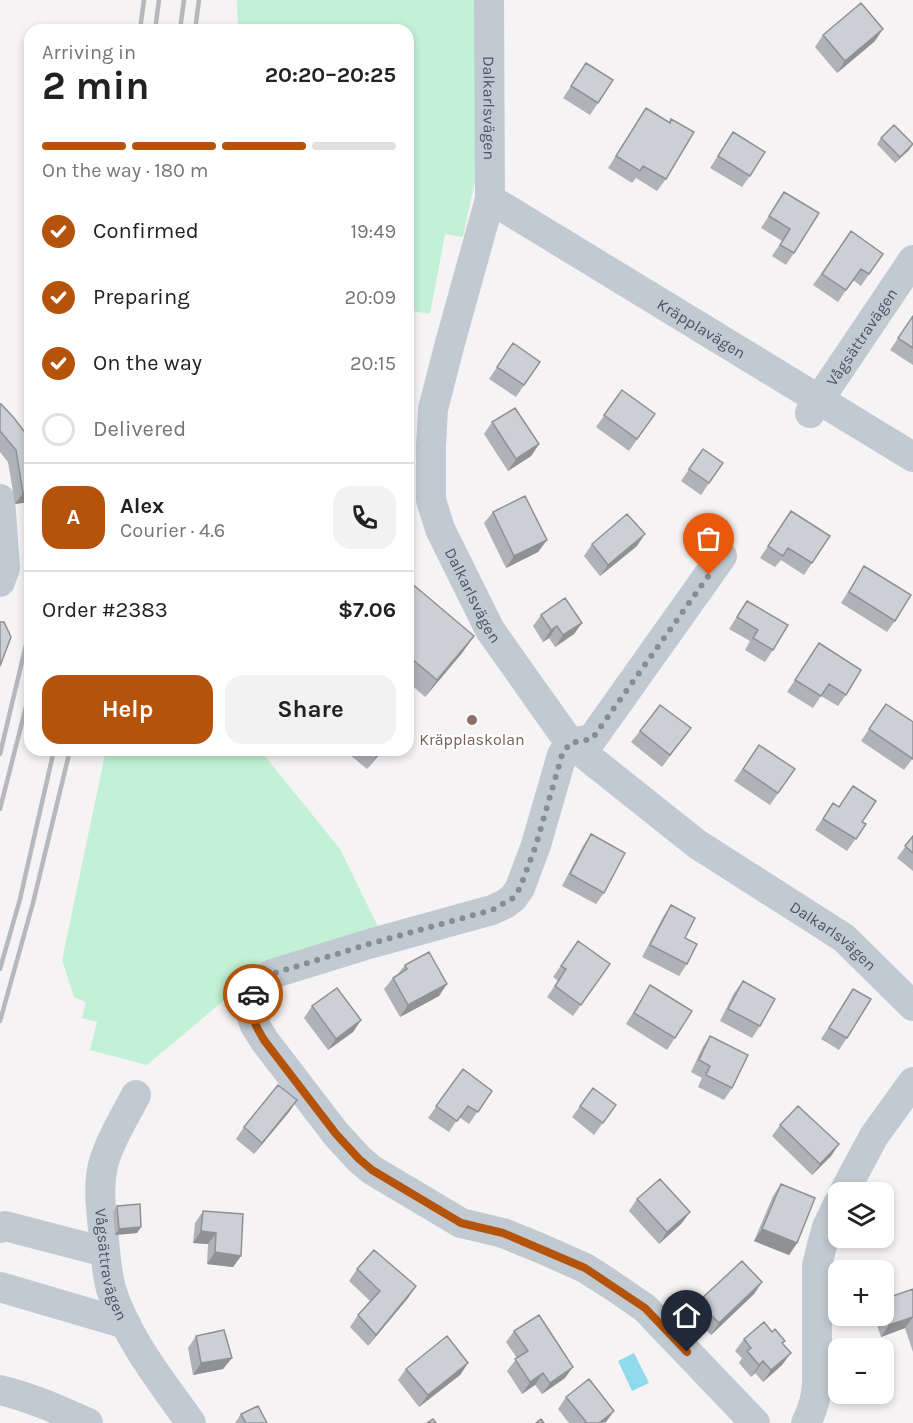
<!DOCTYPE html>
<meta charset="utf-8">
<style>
:root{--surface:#fff;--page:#f2f2f2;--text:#222;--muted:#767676;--line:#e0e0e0;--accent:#b45309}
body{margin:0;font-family:Karla,sans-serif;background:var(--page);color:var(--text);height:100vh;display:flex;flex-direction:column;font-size:22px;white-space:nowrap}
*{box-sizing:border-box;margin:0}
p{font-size:20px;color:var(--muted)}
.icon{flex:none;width:33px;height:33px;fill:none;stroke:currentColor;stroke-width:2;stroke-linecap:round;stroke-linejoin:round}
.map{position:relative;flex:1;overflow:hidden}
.details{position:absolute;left:24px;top:24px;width:390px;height:732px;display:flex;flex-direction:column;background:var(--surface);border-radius:18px;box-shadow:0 3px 9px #0003}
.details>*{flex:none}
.controls{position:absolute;left:828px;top:1182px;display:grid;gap:12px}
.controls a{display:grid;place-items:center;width:66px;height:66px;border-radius:12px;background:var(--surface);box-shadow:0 3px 9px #0003;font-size:30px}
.pin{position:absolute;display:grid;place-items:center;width:51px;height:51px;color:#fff;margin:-62px -26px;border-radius:50% 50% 50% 0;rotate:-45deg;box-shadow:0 0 6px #0007}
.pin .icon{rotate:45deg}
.courier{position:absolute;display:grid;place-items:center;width:60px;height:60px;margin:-30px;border:4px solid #b45309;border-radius:50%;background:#fff;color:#222;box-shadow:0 2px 8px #0007}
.summary em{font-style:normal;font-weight:700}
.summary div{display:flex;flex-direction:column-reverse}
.summary{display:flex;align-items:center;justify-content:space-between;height:102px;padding:0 18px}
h1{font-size:39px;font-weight:700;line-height:45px}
.bar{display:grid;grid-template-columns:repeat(4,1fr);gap:9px 6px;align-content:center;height:72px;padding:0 18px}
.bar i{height:8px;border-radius:4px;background:var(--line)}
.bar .on{background:var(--accent)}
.bar p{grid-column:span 4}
.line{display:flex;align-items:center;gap:15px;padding:0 18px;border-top:2px solid var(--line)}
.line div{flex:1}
.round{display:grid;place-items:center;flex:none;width:63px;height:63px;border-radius:18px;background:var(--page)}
ol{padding:0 18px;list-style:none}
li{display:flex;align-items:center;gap:18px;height:66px}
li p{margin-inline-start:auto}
li .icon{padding:6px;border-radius:50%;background:var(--accent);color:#fff;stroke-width:4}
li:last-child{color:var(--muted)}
li i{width:33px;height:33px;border:3px solid var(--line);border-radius:50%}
.action{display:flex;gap:12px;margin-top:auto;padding:12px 18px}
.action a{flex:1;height:69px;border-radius:18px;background:var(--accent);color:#fff;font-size:24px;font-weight:700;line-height:69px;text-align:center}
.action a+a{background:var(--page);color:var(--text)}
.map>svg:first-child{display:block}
.green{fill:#c3f1d5}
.water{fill:#90daee}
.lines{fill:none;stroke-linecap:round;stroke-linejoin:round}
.minor{stroke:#c1cad2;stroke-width:30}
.rail{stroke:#b5b8bd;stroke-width:4.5}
.wall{fill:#b0b2b7}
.shaded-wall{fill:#909195}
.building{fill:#cdcfd5;stroke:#909195;stroke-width:1.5}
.done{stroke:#868d94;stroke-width:6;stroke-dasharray:0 10.8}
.route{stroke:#b45309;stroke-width:8}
.education-dot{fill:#8d6e63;stroke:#fff;stroke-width:2}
.labels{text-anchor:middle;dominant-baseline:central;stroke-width:4.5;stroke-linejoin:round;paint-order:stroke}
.street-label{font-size:16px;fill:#4a5661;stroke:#fff}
.education-label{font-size:16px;fill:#785e54;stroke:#fff}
</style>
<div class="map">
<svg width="913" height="1423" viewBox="0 0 913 1423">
<rect width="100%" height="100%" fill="#f5f3f3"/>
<!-- green -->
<path class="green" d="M237 0H480L479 162 463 237 445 234 430 314 408 310V30H238Z
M106 750H260L340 849 381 933 268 968 241 986 147 1065 90 1050 97 1022 82 1018 86 1002 74 997 62 960Z"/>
<!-- water -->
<path class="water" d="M634 1353 649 1383 632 1391 618 1361Z"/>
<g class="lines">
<!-- minor -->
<g class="minor">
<path id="s1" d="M489 0 490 199 450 343 433 409 431 446V500L440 529 490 630 570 743 697 844 844 938 913 1006"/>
<path id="s2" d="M490 199 913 457"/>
<path id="s3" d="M810 413 913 260"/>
<path d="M0 499 5 568 0 582"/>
<path d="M722 556 592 739 570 743 562 755 536 845 520 888 513 898 505 904 492 910 369 944 272 974C254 984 246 1003 254 1023 256 1029 261 1034 264 1040L336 1134 359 1159 372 1170 461 1223 503 1233 540 1248 585 1268 610 1284 645 1308 755 1423"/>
<path id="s4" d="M136 1095C124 1118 110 1140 103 1165 98 1187 101 1208 103 1229 105 1249 106 1270 111 1289 127 1339 161 1381 191 1423"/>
<path d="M844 1192 874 1136 913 1082"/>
<path d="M0 1228 5 1226 105 1252"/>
<path d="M0 1287 126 1324"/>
<path d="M0 1390C30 1397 59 1410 88 1423"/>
<path d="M806 1423C813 1410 816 1398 817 1384V1266L822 1245 827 1227 838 1204"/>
</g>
<!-- rail -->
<path class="rail" d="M140 30 144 0
M155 30 159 0
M180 30 184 0
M195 30 199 0
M0 754 30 628
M0 809 30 691
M0 969 20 899 54 750
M0 1021 33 903 70 750"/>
</g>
<!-- wall -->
<path class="wall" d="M823 35 875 41 837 73 815 47Z
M586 63 598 103 590 115 563 98Z
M646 108 669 122 671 119 666 179 657 191 636 178 632 183 608 168Z
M733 132 750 176 742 187 710 168Z
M881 138 913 144 909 150 895 163 877 144Z
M784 192 794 253 786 265 772 256 782 241 761 228Z
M851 231 883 254 861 286 853 280 838 302 813 285Z
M913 316V365L890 350Z
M513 343 540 362 516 397 489 379Z
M622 390 655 414 629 451 596 427Z
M0 404 14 418 30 502 15 504 8 462 0 452Z
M492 422 539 444 531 456 508 471 484 434Z
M703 449 723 463 701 495 681 481Z
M791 511 812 563 804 575 781 560 775 567 760 558Z
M493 512 547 540 538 552 506 568 484 523Z
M592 544 637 546 600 576 584 556Z
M864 566 895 621 887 632 841 603Z
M408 584 474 636 462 653 425 697 408 682Z
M747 601 773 650 765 662 745 650 750 641 729 629Z
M541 615 582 623 574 634 555 647 549 638 543 642 533 626Z
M819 643 846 695 838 706 821 696 813 708 787 692Z
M886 704 913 758 904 770 861 741Z
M691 728 662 767 631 742 640 731Z
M759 745 795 769 770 805 734 781Z
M344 750H383L367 769Z
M833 803 866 824 847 851 815 830Z
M591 834 604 893 596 904 562 886 583 846Z
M913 836V871L897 858Z
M671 905 685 938 687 964 679 976 642 957 663 917Z
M578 941 610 964 573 1016 547 997 558 981 553 977Z
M405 965 439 996 400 1017 384 989 393 978 398 974Z
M743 981 760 1026 752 1038 720 1021 734 993Z
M650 985 675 1038 667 1050 626 1024Z
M853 989 847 1038 839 1050 821 1039Z
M312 1006 361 1020 353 1032 328 1050 304 1018Z
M710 1036 732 1088 724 1100 698 1087 702 1078 691 1072 702 1048Z
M463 1069 492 1091 469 1124 459 1117 449 1132 428 1118Z
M297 1100 289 1112 254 1154 236 1139 244 1127Z
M616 1105 594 1135 572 1117 580 1106Z
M780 1125 839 1144 831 1156 812 1175 772 1136Z
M781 1184 797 1243 789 1255 754 1241 773 1196Z
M637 1199 690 1212 681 1224 659 1244 629 1211Z
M117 1206 141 1227 137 1233 115 1235 113 1212Z
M203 1211 241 1256 233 1267 207 1264 208 1244 193 1243 195 1223Z
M357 1269 416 1286 408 1298 368 1346 350 1327 358 1315 370 1301 349 1281Z
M762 1282 754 1294 711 1335 690 1314 698 1302Z
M913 1289V1352L905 1328 881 1337 874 1316H884V1299Z
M514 1331 565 1378 542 1394 535 1385 522 1394 507 1371 517 1358 506 1342Z
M772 1332 785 1341 783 1344 782 1365 763 1382 755 1373 751 1377 739 1363 742 1358 735 1351 744 1339Z
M196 1336 232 1358 223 1369 193 1375 188 1348Z
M468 1363 460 1375 419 1407 398 1380 406 1369Z
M566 1397 605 1423H569L558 1409Z
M241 1414 267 1423H235Z"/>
<!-- shaded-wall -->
<path class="shaded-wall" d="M883 29 875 41 837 73 845 61Z
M913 144 909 150 895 163 900 157Z
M539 444 531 456 508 471 516 459Z
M30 492V502L15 504 23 493Z
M645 534 637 546 600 576 608 565Z
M547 540 538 552 506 568 514 556Z
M582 623 574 634 555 647 563 635Z
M557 626 549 638 543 642 551 630Z
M474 636 462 653 425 697 437 680Z
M381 750H383L367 769Z
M447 984 439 996 400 1017 408 1005Z
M361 1020 353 1032 328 1050 336 1039Z
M297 1100 289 1112 254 1154 262 1143Z
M839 1144 831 1156 812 1175 820 1164Z
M690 1212 681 1224 659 1244 667 1232Z
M141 1227 137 1233 115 1235 119 1229Z
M762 1229 797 1243 789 1255 754 1241Z
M201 1231 216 1233 208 1244 193 1243Z
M215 1252 241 1256 233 1267 207 1264Z
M762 1282 754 1294 711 1335 719 1323Z
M416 1286 408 1298 368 1346 376 1335Z
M913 1317 905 1328 881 1337 889 1325Z
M791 1353 782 1365 763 1382 771 1370Z
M232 1358 223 1369 193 1375 201 1363Z
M763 1361 755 1373 751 1377 759 1365Z
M468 1363 460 1375 419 1407 428 1395Z
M573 1367 565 1378 542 1394 550 1383Z
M543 1373 535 1385 522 1394 530 1382Z
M614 1411 606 1422 599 1423Z"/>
<!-- building -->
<path class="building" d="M861 3 883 29 845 61 823 35Z
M586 63 613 80 598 103 571 86Z
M646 108 670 123 671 119 694 132 666 179 643 166 640 171 616 156Z
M894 125 913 144 900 157 881 138Z
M733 132 765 152 750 176 718 156Z
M784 192 819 213 794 253 780 245 790 229 769 216Z
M851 231 883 254 869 274 861 269 846 290 822 274Z
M913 316V348L898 338Z
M513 343 540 362 524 385 497 367Z
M622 390 655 414 637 439 604 415Z
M0 404H1L14 418 30 439V492L23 493 16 450 0 431Z
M515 408 539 444 516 459 492 422Z
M703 449 723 463 709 483 689 469Z
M525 496 547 540 514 556 493 512Z
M791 511 830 536 812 563 788 548 783 556 768 546Z
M627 514 645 534 608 565 592 544Z
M864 566 911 595 895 621 849 592Z
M410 582 474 636 437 680 412 659 408 664V584Z
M565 598 582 623 563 635 557 626 551 630 541 615Z
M747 601 788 625 773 650 753 638 758 630 737 617Z
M0 622H4L11 637 0 666Z
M819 643 861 670 846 695 829 684 821 696 795 680Z
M886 704 913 722V759L869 729Z
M660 705 691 728 670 755 640 731Z
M759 745 795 769 778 793 743 769Z
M853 786 876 801 862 822 866 824 856 839 823 819 833 803 839 807Z
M591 834 625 853 604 893 570 874Z
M913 836V853L905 846Z
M671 905 695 918 685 938 697 944 687 964 650 945Z
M578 941 610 964 581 1005 555 986 566 969 561 966Z
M429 952 447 984 408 1005 393 978 407 969 405 965Z
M743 981 775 999 760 1026 728 1009Z
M650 985 692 1011 675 1038 634 1013Z
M337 988 361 1020 336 1039 312 1006Z
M853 989 871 999 847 1038 829 1028Z
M710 1036 748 1055 732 1088 706 1075 710 1066 699 1060Z
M463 1069 492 1091 478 1112 468 1106 457 1121 436 1106Z
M278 1085 297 1100 262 1143 244 1127Z
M593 1088 616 1105 603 1123 580 1106Z
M798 1106 839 1144 820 1164 780 1125Z
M660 1179 690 1212 667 1232 637 1199Z
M781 1184 815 1198 797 1243 762 1229Z
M140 1204 141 1227 119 1229 117 1206Z
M203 1211 243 1214 241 1256 215 1252 216 1233 201 1231Z
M374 1250 416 1286 376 1335 358 1315 380 1291 357 1269Z
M742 1261 762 1282 719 1323 698 1302Z
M913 1289V1317L889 1325 884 1308V1299Z
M539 1315 573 1367 550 1383 543 1373 530 1382 515 1359 528 1351 514 1331Z
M764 1322 772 1332 775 1329 785 1341 782 1343 791 1353 771 1370 763 1361 759 1365 747 1351 751 1348 744 1339Z
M224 1330 232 1358 201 1363 196 1336Z
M447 1336 468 1363 428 1395 406 1369Z
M589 1379 614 1411 599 1423H587L566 1397Z
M258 1406 267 1423H246L241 1414Z
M433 1419 436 1423H427Z
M541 1419 544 1423H536Z"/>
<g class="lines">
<!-- done -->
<path class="done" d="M253 994C257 984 262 979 272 974L369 944 492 910 513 898 520 888 536 845 562 755 570 743 592 739 709 575"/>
<!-- route -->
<path class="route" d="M253 994C250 1015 253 1022 264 1040L336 1134 359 1159 372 1170 461 1223 503 1233 585 1268 645 1308 687 1352"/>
</g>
<!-- markers -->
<circle class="education-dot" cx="472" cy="720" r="6"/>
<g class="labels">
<!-- street labels -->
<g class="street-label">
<text stroke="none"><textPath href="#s1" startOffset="108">Dalkarlsvägen</textPath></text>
<text stroke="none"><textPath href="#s2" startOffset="248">Kräpplavägen</textPath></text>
<text stroke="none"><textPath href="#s3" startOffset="92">Vågsättravägen</textPath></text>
<text stroke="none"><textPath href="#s1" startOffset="612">Dalkarlsvägen</textPath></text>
<text stroke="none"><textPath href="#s1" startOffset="1116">Dalkarlsvägen</textPath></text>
<text stroke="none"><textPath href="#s4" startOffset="178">Vågsättravägen</textPath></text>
</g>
<!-- education labels -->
<g class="education-label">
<text x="472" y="739">Kräpplaskolan</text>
</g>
</g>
</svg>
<div class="controls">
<a><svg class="icon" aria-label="layers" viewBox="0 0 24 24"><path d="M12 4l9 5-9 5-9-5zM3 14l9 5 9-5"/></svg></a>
<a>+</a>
<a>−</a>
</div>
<div class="pin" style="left:709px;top:575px;background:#ea580c"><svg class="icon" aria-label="bag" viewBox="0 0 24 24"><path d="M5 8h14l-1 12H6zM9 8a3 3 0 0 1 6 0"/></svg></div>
<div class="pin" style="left:687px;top:1352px;background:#1f2937"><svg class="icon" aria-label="home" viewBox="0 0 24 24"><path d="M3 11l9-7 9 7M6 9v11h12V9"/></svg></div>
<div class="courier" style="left:253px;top:994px"><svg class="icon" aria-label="car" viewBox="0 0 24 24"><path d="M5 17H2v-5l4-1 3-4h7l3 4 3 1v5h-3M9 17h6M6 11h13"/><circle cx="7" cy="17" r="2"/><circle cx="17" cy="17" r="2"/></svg></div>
<section class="details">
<div class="summary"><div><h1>2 min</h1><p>Arriving in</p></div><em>20:20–20:25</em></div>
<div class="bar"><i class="on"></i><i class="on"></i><i class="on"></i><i></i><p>On the way · 180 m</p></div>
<ol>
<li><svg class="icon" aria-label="check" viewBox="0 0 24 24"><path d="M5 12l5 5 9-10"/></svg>Confirmed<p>19:49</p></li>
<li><svg class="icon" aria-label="check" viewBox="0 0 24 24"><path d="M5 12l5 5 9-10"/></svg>Preparing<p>20:09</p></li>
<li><svg class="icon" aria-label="check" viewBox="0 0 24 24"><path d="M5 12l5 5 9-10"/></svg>On the way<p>20:15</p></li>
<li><i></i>Delivered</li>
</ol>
<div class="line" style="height:108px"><b class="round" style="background:var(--accent);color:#fff">A</b><div><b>Alex</b><p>Courier · 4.6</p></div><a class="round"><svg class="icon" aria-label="phone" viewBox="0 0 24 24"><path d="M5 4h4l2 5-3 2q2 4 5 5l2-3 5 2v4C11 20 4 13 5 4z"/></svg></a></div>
<div class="line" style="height:78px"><div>Order #2383</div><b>$7.06</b></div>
<div class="action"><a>Help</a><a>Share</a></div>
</section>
</div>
